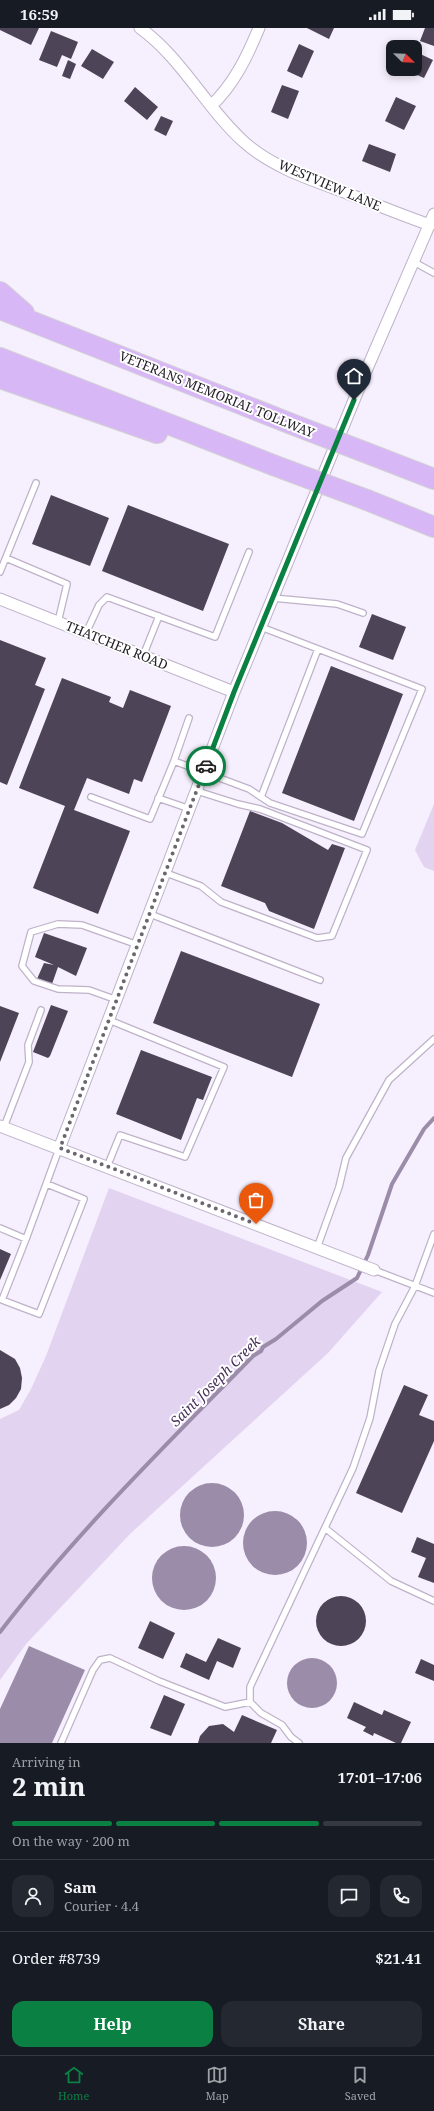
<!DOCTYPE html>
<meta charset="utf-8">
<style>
:root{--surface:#171b24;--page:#242831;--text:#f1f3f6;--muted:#9ea1a6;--line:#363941;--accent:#0b8043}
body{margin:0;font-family:"Noto Serif",serif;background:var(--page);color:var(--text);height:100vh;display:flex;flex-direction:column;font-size:15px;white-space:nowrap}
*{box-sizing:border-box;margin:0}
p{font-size:13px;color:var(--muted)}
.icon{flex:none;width:22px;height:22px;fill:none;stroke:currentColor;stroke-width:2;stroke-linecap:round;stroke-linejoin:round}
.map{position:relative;height:1715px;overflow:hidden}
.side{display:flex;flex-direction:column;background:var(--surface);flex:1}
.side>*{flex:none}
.needle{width:26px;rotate:113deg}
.controls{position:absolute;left:386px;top:12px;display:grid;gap:8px}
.controls a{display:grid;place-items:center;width:36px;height:36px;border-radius:8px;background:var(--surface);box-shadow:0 2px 10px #0003;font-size:20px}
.pin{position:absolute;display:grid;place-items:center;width:34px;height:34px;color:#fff;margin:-41px -17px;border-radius:50% 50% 50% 0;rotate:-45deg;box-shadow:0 0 4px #0007}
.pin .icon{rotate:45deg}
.courier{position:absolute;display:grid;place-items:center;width:40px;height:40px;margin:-20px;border:3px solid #0b8043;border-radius:50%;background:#fff;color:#222;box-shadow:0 1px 5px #0007}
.overview em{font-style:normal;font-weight:700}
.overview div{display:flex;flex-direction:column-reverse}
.overview{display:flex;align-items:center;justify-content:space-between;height:68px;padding:0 12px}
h1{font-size:26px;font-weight:700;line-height:30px}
.bar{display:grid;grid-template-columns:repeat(4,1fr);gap:6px 4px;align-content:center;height:48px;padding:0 12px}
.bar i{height:5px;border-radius:3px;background:var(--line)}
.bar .selected{background:var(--accent)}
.bar p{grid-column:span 4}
.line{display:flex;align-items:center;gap:10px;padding:0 12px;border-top:1px solid var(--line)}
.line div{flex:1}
.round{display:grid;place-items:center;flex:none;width:42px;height:42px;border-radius:12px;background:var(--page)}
.primary-button{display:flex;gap:8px;margin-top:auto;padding:8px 12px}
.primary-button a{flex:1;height:46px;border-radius:12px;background:var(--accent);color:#fff;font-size:16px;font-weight:700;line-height:46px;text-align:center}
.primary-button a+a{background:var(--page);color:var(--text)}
.status{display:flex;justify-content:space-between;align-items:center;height:28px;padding:0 20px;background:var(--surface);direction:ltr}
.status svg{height:11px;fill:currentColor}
.menu{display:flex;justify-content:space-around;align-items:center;height:56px;border-top:1px solid var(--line);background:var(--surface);font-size:11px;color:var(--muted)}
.menu a{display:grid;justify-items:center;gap:2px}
.menu .selected{color:var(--accent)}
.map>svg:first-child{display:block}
.green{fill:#e2d3f1}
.water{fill:#9b8caa}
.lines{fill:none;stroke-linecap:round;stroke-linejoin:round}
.stream{stroke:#9b8caa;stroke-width:4}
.building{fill:#4e4457}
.lane-casing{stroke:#beb2c9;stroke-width:8}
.street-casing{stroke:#beb2c9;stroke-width:13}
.highway-casing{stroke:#d2d2d3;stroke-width:22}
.lane{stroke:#fff;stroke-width:5.5}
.street{stroke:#fff;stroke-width:11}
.highway{stroke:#d8b7f6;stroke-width:20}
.highway-bridge-casing{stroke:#d2d2d3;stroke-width:22;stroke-linecap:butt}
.highway-bridge{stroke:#d8b7f6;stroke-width:20}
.done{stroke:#6b6670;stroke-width:4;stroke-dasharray:0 7.2}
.route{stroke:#0b8043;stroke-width:5}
.labels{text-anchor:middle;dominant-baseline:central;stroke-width:4;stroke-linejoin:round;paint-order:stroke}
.street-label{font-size:13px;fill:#201c24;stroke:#fff}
.water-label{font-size:14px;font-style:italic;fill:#48305b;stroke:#fff}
</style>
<div class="status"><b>16:59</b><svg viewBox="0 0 49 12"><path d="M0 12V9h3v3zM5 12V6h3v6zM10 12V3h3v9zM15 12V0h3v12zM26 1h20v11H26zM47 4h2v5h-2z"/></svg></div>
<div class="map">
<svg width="434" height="1715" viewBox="0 0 434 1715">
<rect width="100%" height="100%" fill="#f6effd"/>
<!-- green -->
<path class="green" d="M434 776V843L424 839 415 822Z
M109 1160 382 1264 328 1325 131 1505 26 1616 0 1652V1391L19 1382 31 1361 46 1328Z"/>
<!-- water -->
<path class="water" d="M180 1487a32 32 0 1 1 64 0a32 32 0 1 1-64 0Z
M243 1515a32 32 0 1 1 64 0a32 32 0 1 1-64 0Z
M152 1550a32 32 0 1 1 64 0a32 32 0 1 1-64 0Z
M29 1618 85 1642 52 1715H0V1681Z
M287 1655a25 25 0 1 1 50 0a25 25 0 1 1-50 0Z"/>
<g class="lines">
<!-- stream -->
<path class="stream" d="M0 1604C76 1505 166 1417 253 1328L261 1323 263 1319 276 1311 322 1273 357 1250 368 1227 392 1156 424 1101 434 1090"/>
</g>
<!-- building -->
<path class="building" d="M0 0H39L31 17 0 2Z
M307 0H334L329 11Z
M425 0H434V18L420 13Z
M51 3 78 14 71 31 62 27 57 39 39 32Z
M299 16 314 23 302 50 287 43Z
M92 21 114 34 103 51 81 38Z
M416 24 433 32 424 50 408 43 409 41H415Z
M68 32 76 36 70 51 62 48Z
M282 57 299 63 288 91 271 84Z
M135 59 158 79 147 92 124 73Z
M396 69 416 78 404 102 385 93Z
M161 88 173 93 166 108 154 102Z
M369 116 396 126 390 144 362 133Z
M51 467 109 490 90 538 32 516Z
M128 477 229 516 203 583 102 543Z
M372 586 406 599 393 632 359 619Z
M0 612 46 630 35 657 45 661 7 757 0 754Z
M331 638 403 666 354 793 282 765Z
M62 650 111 669 109 674 123 680 130 662 171 678 142 754 134 751 129 766 87 750 74 782 130 803 98 886 33 860 65 778 19 760Z
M250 783 282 795 328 822 332 816 345 820 314 901 269 883 265 875 221 858Z
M44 905 87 920 76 948 58 939 52 956 37 951 44 935 54 937 35 929Z
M181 923 320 976 292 1049 153 995Z
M51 977 68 983 50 1028 48 1030 33 1024Z
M0 978 19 985 0 1034Z
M141 1022 212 1049 203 1072 197 1070 181 1112 116 1086Z
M0 1221 11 1226 0 1252Z
M0 1322 15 1331 20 1340 22 1350 21 1361 16 1370 9 1377 0 1381Z
M404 1357 428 1367 419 1387 434 1393V1413L402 1485 356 1465Z
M417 1509 434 1516V1555L418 1549 426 1530 411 1524Z
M316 1593a25 25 0 1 1 50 0a25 25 0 1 1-50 0Z
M150 1593 175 1605 163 1631 138 1620Z
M218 1610 241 1620 233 1640 217 1633 209 1652 180 1639 186 1625 206 1634Z
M421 1631 434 1637V1653L415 1645Z
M164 1667 185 1676 171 1708 150 1700Z
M354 1674 382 1687 384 1682 411 1694 401 1715H396L374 1705 373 1708 363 1703 366 1699 347 1690Z
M242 1687 277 1702 271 1715H198L200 1708 209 1698 223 1696 234 1704Z"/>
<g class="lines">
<defs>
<path id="lane" d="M414 234 434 245
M6 530 67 556 58 594
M0 544 36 455
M273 570 337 576 363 585
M86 605 99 577 107 569 215 609 249 524
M143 628 159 588
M189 690 174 733 249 761 270 775 362 806 422 661 261 599
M91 769 150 791 174 733
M261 769 318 621
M158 770 190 781
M166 845 201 858 221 874 317 910 332 908 367 822 260 781 238 776 197 763
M150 886 320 952
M117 972 89 962 58 961 34 953 22 938 31 904 58 896 82 897 138 917
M4 1099 29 1034 28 1017 41 982
M107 1139 120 1107 185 1129 224 1039 109 992
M0 1200 26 1211 59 1121
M26 1211 2 1272 39 1286 84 1171 47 1156
M317 1220 339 1159 346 1130 389 1052 434 1011
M374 1242 434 1265
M325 1500 391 1553 434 1573
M250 1674V1659L353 1440 370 1390 379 1343 395 1296 415 1258 434 1206
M61 1715 93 1642 100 1632 110 1630 159 1653 225 1679 250 1674 261 1685 282 1697 291 1709 299 1715"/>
<path id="street" d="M140 0C182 30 206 80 244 114 271 138 306 150 339 162 369 174 399 186 430 197
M211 78C234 56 247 29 259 0
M0 571 234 664
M0 1098 374 1242
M59 1121 234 664 366 343 434 186"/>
<path id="highway" d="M0 264 24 285
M0 281 289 395
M0 330 273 437
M0 350 157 405
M385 432 434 451
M367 472 434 499"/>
</defs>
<!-- lane casing -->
<use href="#lane" class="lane-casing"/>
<!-- street casing -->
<use href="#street" class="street-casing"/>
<!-- highway casing -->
<use href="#highway" class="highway-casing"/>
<!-- lane -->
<use href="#lane" class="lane"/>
<!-- street -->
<use href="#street" class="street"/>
<!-- highway -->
<use href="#highway" class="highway"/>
<defs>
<path id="highway-bridge" d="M289 395 385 432
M273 437 367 472"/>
</defs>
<!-- highway-bridge casing -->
<use href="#highway-bridge" class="highway-bridge-casing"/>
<!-- highway-bridge -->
<use href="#highway-bridge" class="highway-bridge"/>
</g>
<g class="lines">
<!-- done -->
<path class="done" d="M206 738 60 1120 256 1196"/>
<!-- route -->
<path class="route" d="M206 738 234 664 354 372"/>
</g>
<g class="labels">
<!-- street labels -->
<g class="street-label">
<text transform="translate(330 157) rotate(23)">WESTVIEW LANE</text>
<text transform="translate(217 366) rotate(22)">VETERANS MEMORIAL TOLLWAY</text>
<text transform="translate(117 617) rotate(22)">THATCHER ROAD</text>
</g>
<!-- water labels -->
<g class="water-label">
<text transform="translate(215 1353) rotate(-45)">Saint Joseph Creek</text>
</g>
</g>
</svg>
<div class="controls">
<a><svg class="needle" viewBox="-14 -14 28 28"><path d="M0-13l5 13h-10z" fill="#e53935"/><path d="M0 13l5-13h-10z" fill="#9ea1a6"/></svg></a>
</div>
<div class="pin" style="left:256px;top:1196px;background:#ea580c"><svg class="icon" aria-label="bag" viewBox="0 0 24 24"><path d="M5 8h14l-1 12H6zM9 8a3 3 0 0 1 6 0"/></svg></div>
<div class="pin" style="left:354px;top:372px;background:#1f2937"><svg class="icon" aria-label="home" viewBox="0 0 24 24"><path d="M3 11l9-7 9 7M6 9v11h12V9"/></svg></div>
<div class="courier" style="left:206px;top:738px"><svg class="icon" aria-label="car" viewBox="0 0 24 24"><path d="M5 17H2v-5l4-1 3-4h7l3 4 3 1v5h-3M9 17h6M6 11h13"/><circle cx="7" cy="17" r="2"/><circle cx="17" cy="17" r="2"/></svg></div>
</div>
<section class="side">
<div class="overview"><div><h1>2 min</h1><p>Arriving in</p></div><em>17:01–17:06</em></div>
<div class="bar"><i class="selected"></i><i class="selected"></i><i class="selected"></i><i></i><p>On the way · 200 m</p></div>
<div class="line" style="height:72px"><a class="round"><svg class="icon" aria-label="person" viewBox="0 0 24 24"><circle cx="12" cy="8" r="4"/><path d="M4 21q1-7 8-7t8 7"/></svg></a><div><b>Sam</b><p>Courier · 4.4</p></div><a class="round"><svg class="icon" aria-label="chat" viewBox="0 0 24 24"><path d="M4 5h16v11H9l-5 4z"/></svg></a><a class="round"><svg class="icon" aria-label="phone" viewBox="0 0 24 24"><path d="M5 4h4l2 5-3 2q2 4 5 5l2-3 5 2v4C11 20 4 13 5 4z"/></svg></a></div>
<div class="line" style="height:52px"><div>Order #8739</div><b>$21.41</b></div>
<div class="primary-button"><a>Help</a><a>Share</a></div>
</section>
<nav class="menu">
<a class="selected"><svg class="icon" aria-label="home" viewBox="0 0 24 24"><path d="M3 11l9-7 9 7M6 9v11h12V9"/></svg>Home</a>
<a><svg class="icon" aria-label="map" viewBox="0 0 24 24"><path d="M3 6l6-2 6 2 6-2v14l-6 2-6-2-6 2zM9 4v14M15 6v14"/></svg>Map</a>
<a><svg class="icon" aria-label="saved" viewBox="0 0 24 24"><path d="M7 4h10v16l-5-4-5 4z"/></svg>Saved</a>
</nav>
